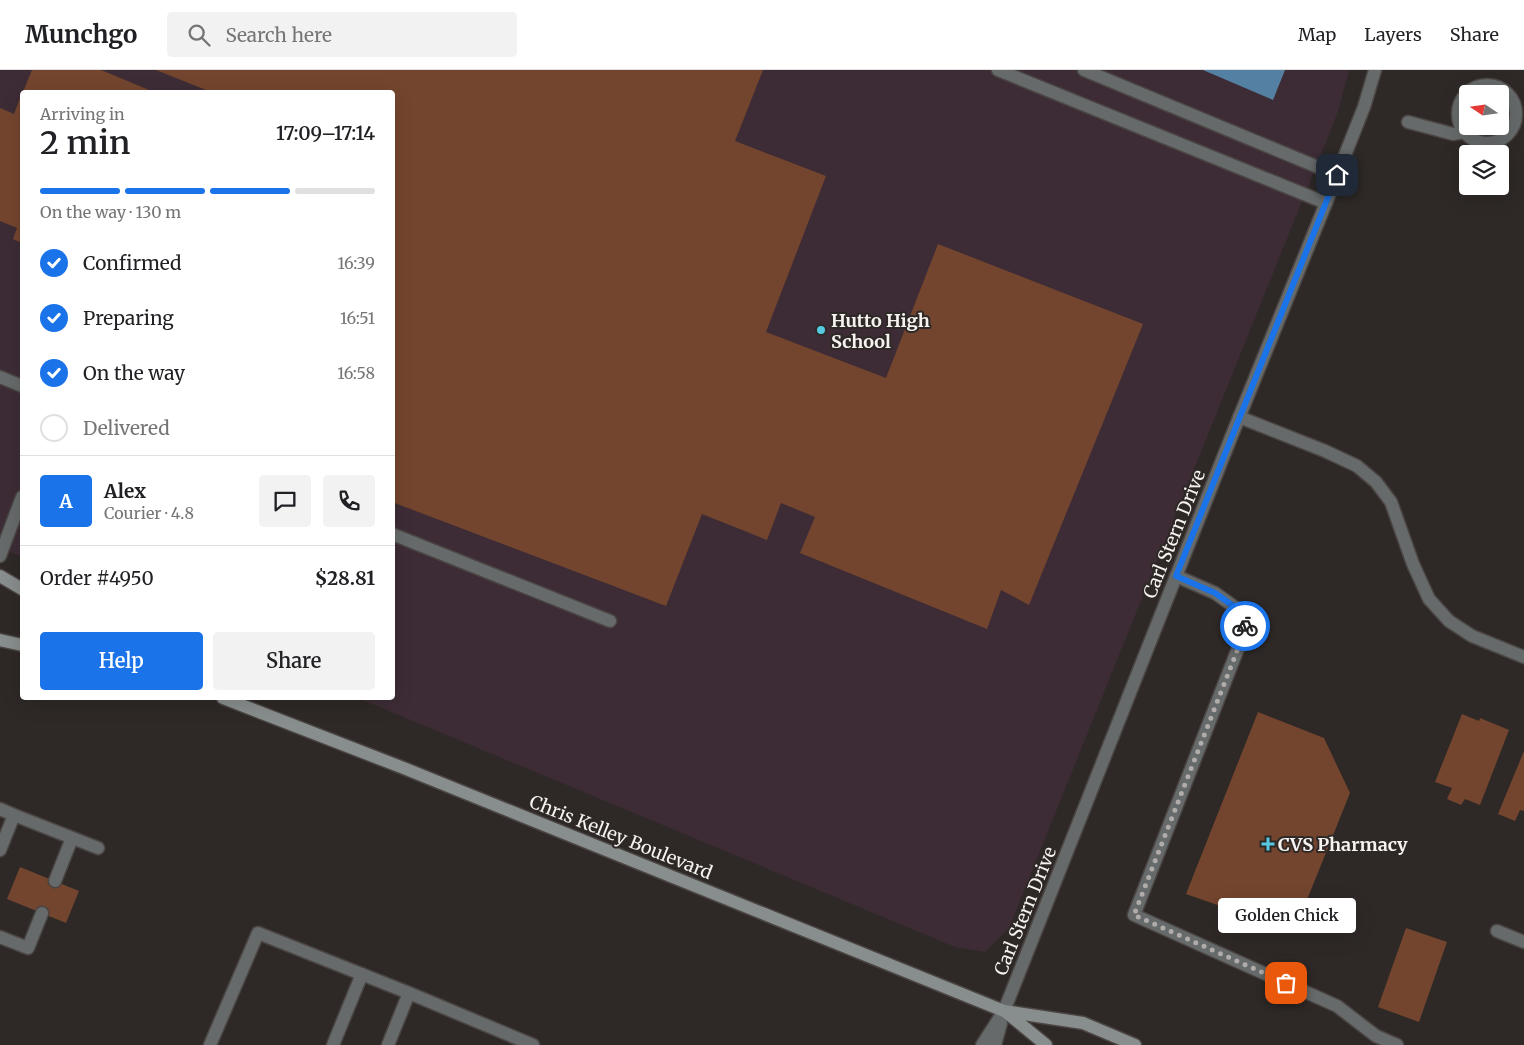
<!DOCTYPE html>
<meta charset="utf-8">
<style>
:root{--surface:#fff;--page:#f2f2f2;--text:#202124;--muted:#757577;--line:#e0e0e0;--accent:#1a73e8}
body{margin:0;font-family:Merriweather,serif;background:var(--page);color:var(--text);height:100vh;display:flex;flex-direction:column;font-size:19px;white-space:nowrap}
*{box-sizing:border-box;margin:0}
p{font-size:16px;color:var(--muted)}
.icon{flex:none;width:28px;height:28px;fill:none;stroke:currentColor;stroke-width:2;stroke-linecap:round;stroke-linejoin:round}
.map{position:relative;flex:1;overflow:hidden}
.sheet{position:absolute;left:20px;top:20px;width:375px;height:610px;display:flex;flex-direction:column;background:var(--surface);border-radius:5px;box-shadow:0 5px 20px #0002}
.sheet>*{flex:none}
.needle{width:32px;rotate:283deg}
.fabs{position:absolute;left:1459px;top:15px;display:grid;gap:10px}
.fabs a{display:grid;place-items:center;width:50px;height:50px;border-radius:5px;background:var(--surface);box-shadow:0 5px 20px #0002;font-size:25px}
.pin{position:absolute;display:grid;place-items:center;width:42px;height:42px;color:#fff;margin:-21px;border-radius:10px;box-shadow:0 2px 8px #0006}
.courier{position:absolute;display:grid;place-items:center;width:50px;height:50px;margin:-25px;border:4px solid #1a73e8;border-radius:50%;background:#fff;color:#222;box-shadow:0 1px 6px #0007}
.bubble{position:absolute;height:35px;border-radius:5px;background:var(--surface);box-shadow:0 5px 20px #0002;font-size:16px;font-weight:600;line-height:35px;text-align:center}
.overview em{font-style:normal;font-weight:600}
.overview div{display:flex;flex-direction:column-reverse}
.overview{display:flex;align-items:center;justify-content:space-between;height:85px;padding:0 20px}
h1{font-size:32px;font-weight:600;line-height:38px}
.bar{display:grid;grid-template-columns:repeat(4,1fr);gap:8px 5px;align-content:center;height:60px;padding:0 20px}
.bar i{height:6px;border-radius:4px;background:var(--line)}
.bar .selected{background:var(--accent)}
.bar p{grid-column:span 4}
.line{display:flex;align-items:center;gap:12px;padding:0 20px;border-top:1px solid var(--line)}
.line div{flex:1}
.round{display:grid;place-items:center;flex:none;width:52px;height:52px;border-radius:5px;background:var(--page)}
ol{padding:0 20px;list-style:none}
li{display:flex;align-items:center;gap:15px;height:55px}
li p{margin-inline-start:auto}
li .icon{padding:5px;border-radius:50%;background:var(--accent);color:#fff;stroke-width:4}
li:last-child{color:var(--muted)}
li i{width:28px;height:28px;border:2px solid var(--line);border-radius:50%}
.action{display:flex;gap:10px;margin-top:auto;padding:10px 20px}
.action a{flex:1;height:58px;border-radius:5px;background:var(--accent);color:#fff;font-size:20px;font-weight:600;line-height:58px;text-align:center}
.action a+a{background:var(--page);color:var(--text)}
header{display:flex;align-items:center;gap:30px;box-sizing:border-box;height:70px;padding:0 25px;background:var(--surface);border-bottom:1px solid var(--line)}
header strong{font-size:24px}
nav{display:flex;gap:28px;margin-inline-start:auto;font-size:18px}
.search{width:350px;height:45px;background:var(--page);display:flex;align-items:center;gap:12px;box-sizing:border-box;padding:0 18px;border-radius:5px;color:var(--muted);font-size:19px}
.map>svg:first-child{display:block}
.education{fill:#3d2c35}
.water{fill:#5481a3}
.building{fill:#73452e}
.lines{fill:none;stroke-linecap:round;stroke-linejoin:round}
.service-casing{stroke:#4a4543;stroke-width:15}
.minor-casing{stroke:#4a4543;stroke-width:15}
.tertiary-casing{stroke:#4a4543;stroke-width:15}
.secondary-casing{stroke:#4a4543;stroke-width:15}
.service{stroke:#676a6a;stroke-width:12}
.minor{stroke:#676a6a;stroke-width:12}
.tertiary{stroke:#676a6a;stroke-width:12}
.secondary{stroke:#888e8d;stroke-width:12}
.done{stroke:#b0acaa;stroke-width:5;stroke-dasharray:0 9}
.route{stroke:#1a73e8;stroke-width:6}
.poi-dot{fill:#57c9e2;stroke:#2e2927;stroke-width:2}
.labels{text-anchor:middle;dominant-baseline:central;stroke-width:4;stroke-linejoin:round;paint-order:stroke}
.poi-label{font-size:18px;font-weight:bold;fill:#f6f3f1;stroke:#2e2927;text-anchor:start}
.street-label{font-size:18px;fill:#f6f3f1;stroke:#2e2927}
</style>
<header>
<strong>Munchgo</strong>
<div class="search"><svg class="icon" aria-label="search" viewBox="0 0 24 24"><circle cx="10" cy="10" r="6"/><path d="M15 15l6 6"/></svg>Search here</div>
<nav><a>Map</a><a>Layers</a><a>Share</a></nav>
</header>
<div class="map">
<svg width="1524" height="975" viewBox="0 0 1524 975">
<rect width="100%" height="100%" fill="#2e2927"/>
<!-- education -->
<path class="education" d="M0 0H1349L1338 42 1009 858 985 882 955 877 358 628H392V22H22V487L0 478Z"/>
<!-- water -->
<path class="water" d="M1203 0H1285L1273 30Z"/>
<!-- building -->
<path class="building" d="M32 0H101L154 22H23Z
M156 0H763L735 71 826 106 766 262 886 308 938 174 1143 254 1029 535 1001 520 987 559 800 483 815 447 781 433 767 470 702 444 666 536 392 432V22H211Z
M22 23V173L13 169 17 158 0 151V38L14 44Z
M1258 642 1324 668 1350 723 1294 862 1186 824Z
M1462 644 1479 651 1480 648 1509 660 1480 735 1465 729 1461 735 1447 729 1452 718 1435 712Z
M1524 681V741L1520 740 1515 751 1498 744Z
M20 797 79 821 66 853 7 829Z
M1406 858 1447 872 1419 952 1378 937Z"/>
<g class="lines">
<defs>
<path id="service" d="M998 0 1326 133
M1084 0 1337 105
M1458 44a29 29 0 1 1 58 0a29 29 0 1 1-58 0Z
M1408 52 1453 64 1465 62
M0 307 22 316
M392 464 610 551
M0 486 22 427
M1176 506 1215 523 1236 538 1246 558 1134 845 1337 936 1376 966 1397 975
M0 739 14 745
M0 780 14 745 98 778
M55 811 72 768
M1497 861 1524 872
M0 867 28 878 42 843
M210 975 258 863 409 923
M333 975 362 904
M388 975 409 923 533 975"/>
<path id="minor" d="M1239 347 1325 381 1357 396 1376 412 1391 432 1413 494 1429 529 1449 551 1472 566 1524 587
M982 975 1004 941
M995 975 1001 953"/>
<path id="tertiary" d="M1004 941 1230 370 1326 133 1364 37 1375 0"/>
<path id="secondary" d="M0 506 22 519
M0 570 22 575
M223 628 401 697 1004 941 1083 953 1135 975
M1006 942 1046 975"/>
</defs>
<!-- service casing -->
<use href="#service" class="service-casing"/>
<!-- minor casing -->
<use href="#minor" class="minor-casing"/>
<!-- tertiary casing -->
<use href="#tertiary" class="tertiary-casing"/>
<!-- secondary casing -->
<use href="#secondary" class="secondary-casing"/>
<!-- service -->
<use href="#service" class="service"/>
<!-- minor -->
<use href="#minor" class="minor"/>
<!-- tertiary -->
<use href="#tertiary" class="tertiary"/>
<!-- secondary -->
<use href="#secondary" class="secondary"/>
</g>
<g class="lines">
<!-- done -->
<path class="done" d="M1245 556 1246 558 1134 845 1286 913"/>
<!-- route -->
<path class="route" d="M1245 556 1236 538 1215 523 1176 506 1337 105"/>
</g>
<!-- markers -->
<g class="poi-dot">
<circle cx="821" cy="260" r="5"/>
<path d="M1265.5 766.5h5v5h5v5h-5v5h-5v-5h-5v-5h5z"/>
</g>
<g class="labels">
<!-- poi labels -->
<g class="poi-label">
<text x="831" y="250">Hutto High<tspan x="831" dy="21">School</tspan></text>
<text x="1278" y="774">CVS Pharmacy</text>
</g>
<!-- street labels -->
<g class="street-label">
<text transform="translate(1174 464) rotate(-68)">Carl Stern Drive</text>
<text transform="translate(621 767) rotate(22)">Chris Kelley Boulevard</text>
<text transform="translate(1025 841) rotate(-68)">Carl Stern Drive</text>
</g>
</g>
</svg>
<div class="fabs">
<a><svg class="needle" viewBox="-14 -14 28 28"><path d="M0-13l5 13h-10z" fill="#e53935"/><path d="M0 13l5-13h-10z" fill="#757577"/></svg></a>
<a><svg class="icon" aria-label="layers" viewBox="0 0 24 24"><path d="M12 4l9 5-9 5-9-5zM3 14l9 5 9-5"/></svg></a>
</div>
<div class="pin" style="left:1286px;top:913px;background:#ea580c"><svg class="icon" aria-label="bag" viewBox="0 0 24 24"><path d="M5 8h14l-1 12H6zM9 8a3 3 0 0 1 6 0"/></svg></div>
<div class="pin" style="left:1337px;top:105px;background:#1f2937"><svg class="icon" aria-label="home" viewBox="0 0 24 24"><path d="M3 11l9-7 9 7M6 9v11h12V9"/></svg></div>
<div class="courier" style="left:1245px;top:556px"><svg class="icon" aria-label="bike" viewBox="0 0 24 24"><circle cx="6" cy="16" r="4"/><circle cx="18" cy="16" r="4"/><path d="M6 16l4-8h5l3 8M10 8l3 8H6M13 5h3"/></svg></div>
<div class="bubble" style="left:1218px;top:828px;width:138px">Golden Chick</div>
<section class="sheet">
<div class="overview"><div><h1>2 min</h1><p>Arriving in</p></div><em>17:09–17:14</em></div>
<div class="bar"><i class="selected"></i><i class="selected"></i><i class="selected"></i><i></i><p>On the way · 130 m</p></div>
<ol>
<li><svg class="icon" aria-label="check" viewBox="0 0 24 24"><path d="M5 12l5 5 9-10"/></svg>Confirmed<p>16:39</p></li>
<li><svg class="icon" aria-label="check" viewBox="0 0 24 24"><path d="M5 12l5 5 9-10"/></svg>Preparing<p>16:51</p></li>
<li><svg class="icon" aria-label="check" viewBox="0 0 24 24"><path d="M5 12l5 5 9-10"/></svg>On the way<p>16:58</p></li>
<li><i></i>Delivered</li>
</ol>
<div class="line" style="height:90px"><b class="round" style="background:var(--accent);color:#fff">A</b><div><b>Alex</b><p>Courier · 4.8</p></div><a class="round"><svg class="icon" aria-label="chat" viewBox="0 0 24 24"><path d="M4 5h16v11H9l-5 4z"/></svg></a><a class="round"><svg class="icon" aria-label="phone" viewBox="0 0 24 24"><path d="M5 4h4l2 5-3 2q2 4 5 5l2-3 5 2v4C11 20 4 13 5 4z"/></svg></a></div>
<div class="line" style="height:65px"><div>Order #4950</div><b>$28.81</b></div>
<div class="action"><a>Help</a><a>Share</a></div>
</section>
</div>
